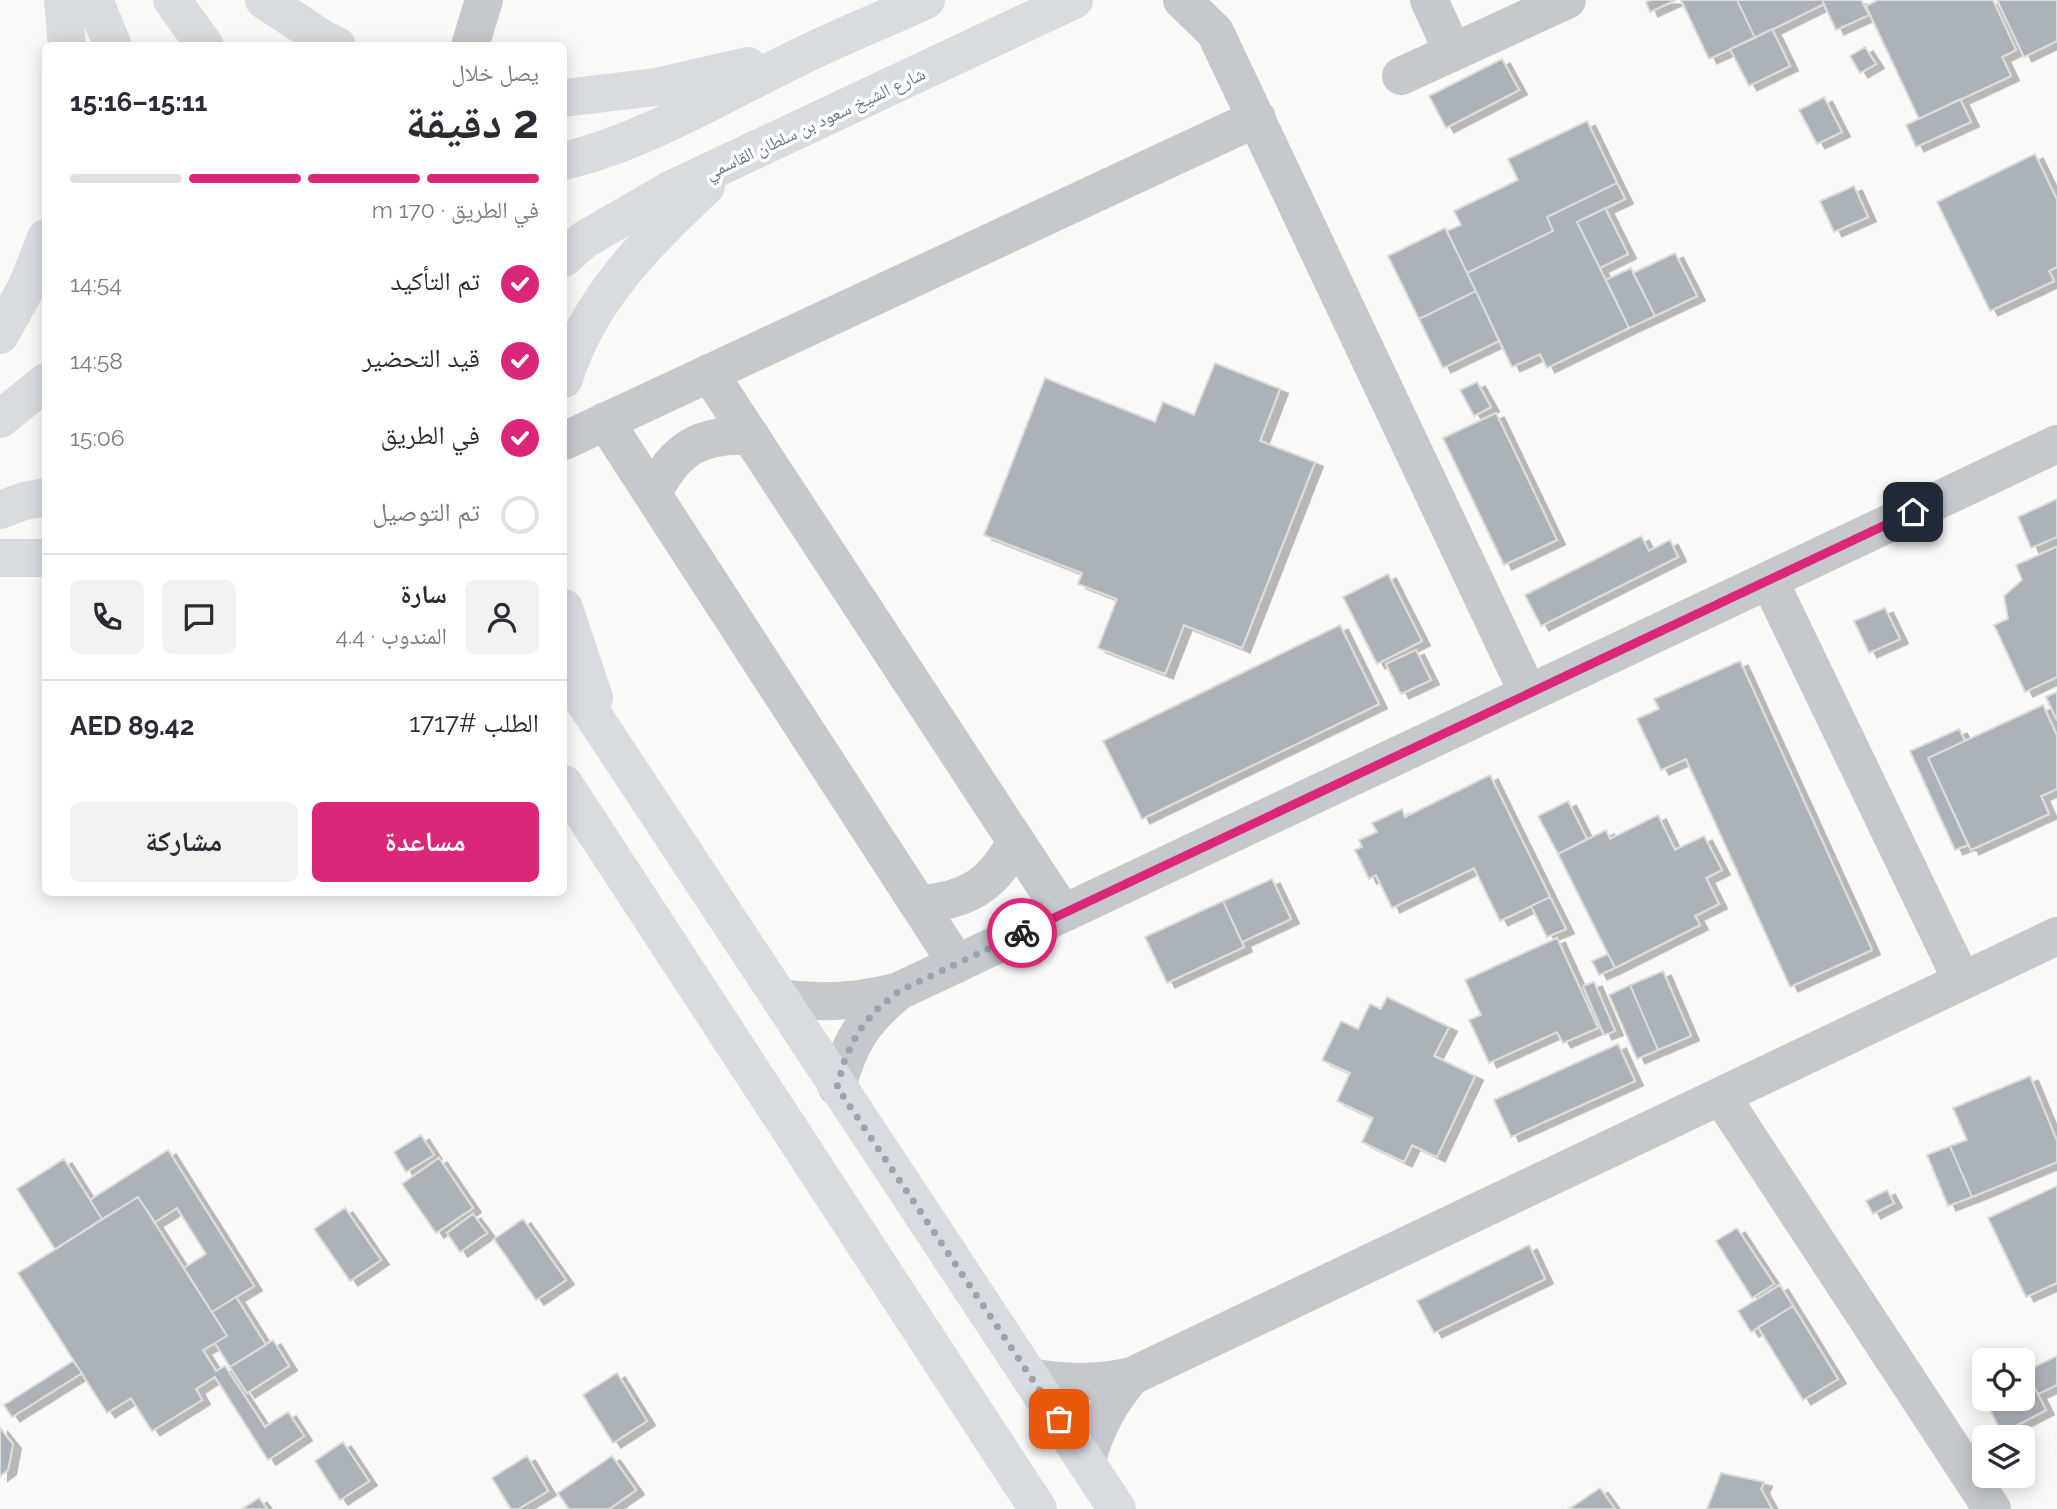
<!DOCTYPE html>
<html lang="ar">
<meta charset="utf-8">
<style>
:root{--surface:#fff;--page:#f2f2f3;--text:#2b2b33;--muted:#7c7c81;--line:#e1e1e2;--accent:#db2777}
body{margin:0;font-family:Raleway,"Noto Naskh Arabic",sans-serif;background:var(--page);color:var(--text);direction:rtl;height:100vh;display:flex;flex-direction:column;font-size:26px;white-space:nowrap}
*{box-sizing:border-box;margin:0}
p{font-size:23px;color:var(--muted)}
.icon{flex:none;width:38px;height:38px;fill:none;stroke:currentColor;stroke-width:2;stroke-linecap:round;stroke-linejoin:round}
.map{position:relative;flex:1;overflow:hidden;direction:ltr}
.drawer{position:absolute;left:42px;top:42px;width:525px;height:854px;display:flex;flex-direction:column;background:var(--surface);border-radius:10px;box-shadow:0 4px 18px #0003;direction:rtl}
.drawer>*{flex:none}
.tools{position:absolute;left:1972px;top:1348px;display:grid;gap:14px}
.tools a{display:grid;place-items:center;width:63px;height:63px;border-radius:10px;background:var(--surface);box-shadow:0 4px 18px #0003;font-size:35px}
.pin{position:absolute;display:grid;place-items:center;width:60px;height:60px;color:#fff;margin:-30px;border-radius:14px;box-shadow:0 4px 10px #0006}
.courier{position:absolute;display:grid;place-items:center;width:70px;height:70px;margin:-35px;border:5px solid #db2777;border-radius:50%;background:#fff;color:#222;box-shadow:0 2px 9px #0007}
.headline em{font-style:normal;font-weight:700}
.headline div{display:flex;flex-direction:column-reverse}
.headline{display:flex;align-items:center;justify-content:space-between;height:119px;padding:0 28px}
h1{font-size:46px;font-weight:700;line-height:52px}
.bar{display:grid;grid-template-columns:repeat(4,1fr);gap:10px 7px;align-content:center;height:84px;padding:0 28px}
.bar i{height:9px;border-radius:5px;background:var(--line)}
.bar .on{background:var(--accent)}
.bar p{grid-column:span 4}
.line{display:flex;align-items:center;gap:18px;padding:0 28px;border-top:2px solid var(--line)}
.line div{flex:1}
.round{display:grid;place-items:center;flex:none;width:74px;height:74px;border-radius:10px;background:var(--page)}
ol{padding:0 28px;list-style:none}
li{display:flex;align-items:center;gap:21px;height:77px}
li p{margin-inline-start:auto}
li .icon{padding:7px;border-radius:50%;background:var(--accent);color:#fff;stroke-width:4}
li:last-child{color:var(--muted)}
li i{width:38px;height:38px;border:4px solid var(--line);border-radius:50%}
.action{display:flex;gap:14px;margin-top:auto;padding:14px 28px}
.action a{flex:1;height:80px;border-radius:10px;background:var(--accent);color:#fff;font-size:28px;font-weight:700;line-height:80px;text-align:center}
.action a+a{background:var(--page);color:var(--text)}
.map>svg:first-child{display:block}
.building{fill:#abb2b9;stroke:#dbdbd9;stroke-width:2;filter:url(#shadow)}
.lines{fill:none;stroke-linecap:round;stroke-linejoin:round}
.minor{stroke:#c5c8cc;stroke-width:38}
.major{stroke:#d8dbdf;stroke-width:38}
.done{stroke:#9ba4ae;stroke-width:7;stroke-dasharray:0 12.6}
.route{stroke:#db2777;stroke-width:9}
.labels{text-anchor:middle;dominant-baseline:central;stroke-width:7;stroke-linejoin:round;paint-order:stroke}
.street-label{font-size:18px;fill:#687687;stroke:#fff}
</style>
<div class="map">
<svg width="2057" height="1509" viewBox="0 0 2057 1509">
<defs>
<filter id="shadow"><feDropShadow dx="8" dy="4.5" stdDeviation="0" flood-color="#0004"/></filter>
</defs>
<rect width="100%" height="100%" fill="#f9f9f7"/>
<!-- building -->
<path class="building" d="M1651 0H1676L1650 12 1646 2Z
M1681 0H1737L1755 38 1709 59Z
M1737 0H1822L1824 4 1755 38Z
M1822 0H1861L1869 15 1836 30Z
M1878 0H1993L2016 50 2002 57 2011 76 1919 119 1866 6Z
M1997 0H2057V41L2024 57Z
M1772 29 1790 66 1749 86 1730 49Z
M1865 47 1876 64 1860 73 1850 56Z
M1502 59 1519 90 1446 128 1429 96Z
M1824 97 1842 132 1817 144 1799 110Z
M1960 99 1971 122 1916 147 1906 125Z
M1587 121 1617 183 1547 217 1553 231 1467 273 1447 231 1461 225 1454 211 1518 180 1508 159Z
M2035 154 2057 200V267L2049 271 2054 281 1990 311 1937 202Z
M1617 183 1625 199 1577 222 1629 328 1547 368 1540 354 1512 367 1467 273 1553 231 1547 217Z
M1854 186 1868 217 1834 232 1820 201Z
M1605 208 1628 254 1600 268 1577 222Z
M1445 228 1476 291 1419 319 1388 256Z
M1675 253 1697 296 1655 316 1633 273Z
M1631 268 1655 316 1629 328 1606 280Z
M1476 291 1499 341 1443 368 1419 319Z
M1215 363 1280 389 1260 441 1315 462 1242 648 1184 625 1165 674 1098 648 1117 599 1078 584 1082 573 984 535 1045 378 1155 422 1163 402 1194 415Z
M1477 382 1491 407 1474 416 1460 390Z
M1496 413 1557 540 1504 565 1443 438Z
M2057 499V537L2031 548 2018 517Z
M1641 536 1649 551 1670 540 1678 557 1541 626 1525 595Z
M2057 547V677L2025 692 1994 625 2008 619 2004 596 2022 580 2016 565Z
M1388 574 1422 641 1377 664 1343 597Z
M1885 608 1900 639 1869 653 1854 621Z
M1340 625 1379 704 1142 819 1103 741Z
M1416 650 1431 680 1401 694 1386 664Z
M1740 661 1872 950 1790 987 1686 759 1661 770 1637 719 1659 709 1654 699Z
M2057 692V720L2046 697Z
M2043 705 2057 736V789L2041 796 2049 814 1971 850 1928 758Z
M1959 729 1965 741 1928 758 1968 845 1955 850 1910 751Z
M1490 775 1550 897 1500 921 1474 868 1392 908 1376 875 1369 879 1355 850 1362 847 1359 840 1377 832 1372 823 1402 809 1405 817Z
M1568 801 1587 839 1558 854 1538 816Z
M1658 815 1675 850 1704 836 1722 870 1706 878 1719 904 1695 916 1700 925 1615 968 1558 854 1606 830 1610 839Z
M1272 879 1291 919 1242 942 1223 901Z
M1550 897 1566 929 1547 937 1531 906Z
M1223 901 1244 947 1167 983 1145 937Z
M1557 938 1598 1028 1563 1043 1557 1032 1489 1063 1469 1020 1481 1015 1465 980Z
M1608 954 1615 968 1599 975 1592 961Z
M1663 971 1691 1036 1658 1050 1630 985Z
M1594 982 1615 1031 1604 1035 1583 986Z
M1630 985 1658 1050 1637 1059 1609 995Z
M1387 997 1449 1027 1434 1056 1475 1076 1437 1157 1412 1145 1404 1162 1362 1142 1373 1118 1337 1101 1350 1073 1322 1060 1341 1021 1358 1029 1370 1004 1381 1009Z
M1618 1044 1635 1081 1511 1137 1494 1100Z
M2030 1076 2057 1141V1162L1972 1197 1950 1146 1967 1140 1953 1108Z
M421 1135 434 1155 406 1172 394 1152Z
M1950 1146 1972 1197 1948 1206 1927 1155Z
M168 1150 254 1286 212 1312 184 1268 206 1254 177 1208 155 1222 138 1197 102 1219 90 1200Z
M439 1158 473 1208 436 1233 402 1184Z
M64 1159 102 1219 55 1249 17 1189Z
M2057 1186V1283L2026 1297 1988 1218Z
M1887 1190 1894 1203 1873 1214 1866 1201Z
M138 1197 227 1336 203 1350 216 1371 225 1366 265 1427 288 1412 304 1436 268 1460 215 1377 196 1389 202 1400 152 1431 131 1398 107 1413 18 1273Z
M345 1208 381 1260 350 1281 314 1229Z
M473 1214 487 1233 460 1252 447 1233Z
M523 1219 566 1280 536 1300 494 1239Z
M1737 1228 1774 1284 1752 1298 1716 1241Z
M1529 1245 1545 1279 1434 1333 1417 1301Z
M1780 1285 1793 1306 1751 1332 1738 1311Z
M236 1297 266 1345 230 1367 215 1343 227 1336 212 1312Z
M1793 1306 1838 1379 1803 1400 1758 1327Z
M273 1340 289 1366 247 1393 230 1367Z
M2057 1356V1385L2038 1394 2026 1371Z
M73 1361 82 1373 12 1417 4 1405Z
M2026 1371 2046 1410 2002 1433 1982 1394 1984 1393V1398H2023V1373Z
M617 1373 647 1421 613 1443 583 1395Z
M0 1428 13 1444 8 1470 0 1476Z
M343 1442 369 1481 340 1500 315 1461Z
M527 1456 548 1491 518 1509H511L492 1478Z
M612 1456 636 1490 609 1509H569L558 1493Z
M1721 1473 1764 1482 1761 1489 1772 1509H1707Z
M1600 1488 1615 1509H1569Z
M259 1498 267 1509H242Z"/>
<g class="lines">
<!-- minor -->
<path class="minor" d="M1182 0 1215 32 1528 693
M1429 0 1453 52
M470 46 484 0
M1401 76 1567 0
M709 373 1063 913
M605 421 957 964
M564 441 1257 118
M653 494C674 449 701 433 751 436
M1769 580 1962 981
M919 904C968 901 994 884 1016 841
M780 998C821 1004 858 1002 899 991L2057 444
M837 1087C849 1043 863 1020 899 991
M1721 1096 1992 1509
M1030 1377C1066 1384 1097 1384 1132 1376L2057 936
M1087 1461C1095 1428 1109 1402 1132 1376"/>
<!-- major -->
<path class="major" d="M63 0 67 46
M94 0 113 46
M172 0 205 46
M264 0 323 39 337 46
M564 98 656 87 748 66
M564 161C643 142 716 98 789 62 834 39 881 21 926 0
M564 258 584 240 670 190 1074 0
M0 335 27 286 46 238
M564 379C587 301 648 240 706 186
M0 419 46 382
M0 510 24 501 46 497
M0 558H46
M564 608 594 698
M564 671 1117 1509
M564 784 1038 1509"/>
</g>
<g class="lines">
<!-- done -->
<path class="done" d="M1022 933 899 991 876 1010 858 1032 845 1059 837 1087 1059 1419"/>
<!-- route -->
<path class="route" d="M1022 933 1913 512"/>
</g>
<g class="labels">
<!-- street labels -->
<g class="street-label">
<text transform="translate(815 123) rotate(-25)">شارع الشيخ سعود بن سلطان القاسمي</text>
</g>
</g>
</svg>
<div class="tools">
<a><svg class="icon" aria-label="locate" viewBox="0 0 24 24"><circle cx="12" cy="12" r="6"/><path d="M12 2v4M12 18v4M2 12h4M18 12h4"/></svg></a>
<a><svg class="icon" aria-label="layers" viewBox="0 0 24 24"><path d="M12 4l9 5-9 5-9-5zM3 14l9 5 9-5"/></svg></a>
</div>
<div class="pin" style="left:1059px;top:1419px;background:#ea580c"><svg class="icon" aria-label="bag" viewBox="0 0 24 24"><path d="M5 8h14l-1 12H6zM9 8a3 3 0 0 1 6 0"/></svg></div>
<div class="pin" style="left:1913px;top:512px;background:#1f2937"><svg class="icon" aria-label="home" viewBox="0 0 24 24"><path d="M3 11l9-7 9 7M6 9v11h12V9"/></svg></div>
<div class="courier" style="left:1022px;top:933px"><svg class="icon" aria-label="bike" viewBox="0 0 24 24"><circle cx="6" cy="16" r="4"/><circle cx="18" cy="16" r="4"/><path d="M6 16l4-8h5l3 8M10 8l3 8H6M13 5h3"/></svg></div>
<section class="drawer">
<div class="headline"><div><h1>2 دقيقة</h1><p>يصل خلال</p></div><em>15:11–15:16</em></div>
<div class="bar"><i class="on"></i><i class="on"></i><i class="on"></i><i></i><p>في الطريق · 170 m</p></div>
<ol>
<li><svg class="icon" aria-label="check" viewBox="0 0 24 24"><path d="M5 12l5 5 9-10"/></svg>تم التأكيد<p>14:54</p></li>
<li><svg class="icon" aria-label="check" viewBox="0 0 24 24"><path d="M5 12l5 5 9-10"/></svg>قيد التحضير<p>14:58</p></li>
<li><svg class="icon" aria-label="check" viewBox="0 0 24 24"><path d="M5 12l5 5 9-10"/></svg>في الطريق<p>15:06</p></li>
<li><i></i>تم التوصيل</li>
</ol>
<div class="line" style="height:126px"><a class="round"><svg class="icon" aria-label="person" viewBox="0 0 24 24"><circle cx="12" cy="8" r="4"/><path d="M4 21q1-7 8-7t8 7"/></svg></a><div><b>سارة</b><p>المندوب · 4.4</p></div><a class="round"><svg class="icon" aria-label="chat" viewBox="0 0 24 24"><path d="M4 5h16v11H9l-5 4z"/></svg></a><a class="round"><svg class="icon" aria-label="phone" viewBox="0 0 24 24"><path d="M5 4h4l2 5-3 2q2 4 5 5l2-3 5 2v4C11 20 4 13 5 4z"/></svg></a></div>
<div class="line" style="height:91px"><div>الطلب #1717</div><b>AED 89.42</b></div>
<div class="action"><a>مساعدة</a><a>مشاركة</a></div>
</section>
</div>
